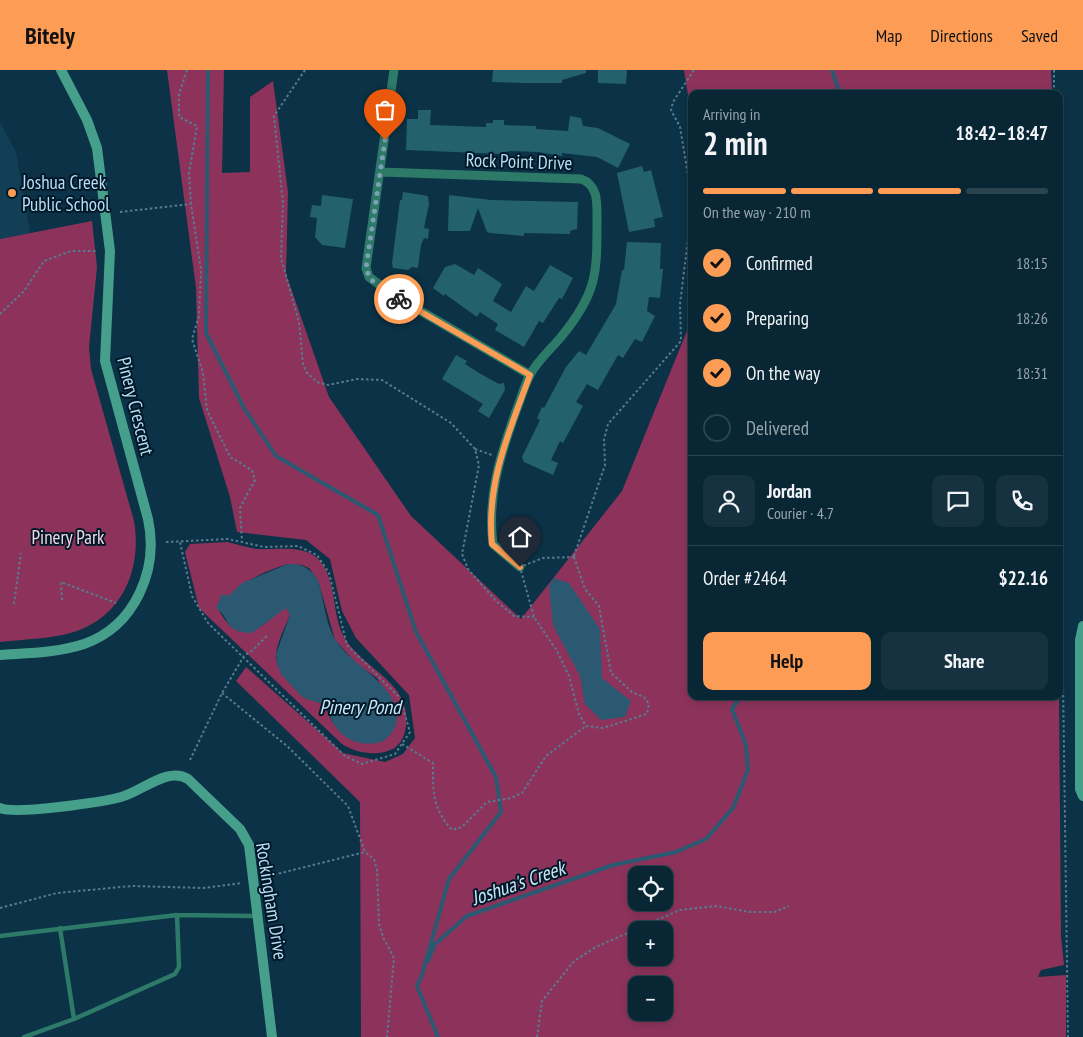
<!DOCTYPE html>
<meta charset="utf-8">
<style>
:root{--surface:#082634;--page:#163240;--text:#f1f3f6;--muted:#98a5ac;--line:#29434f;--accent:#fd9d55}
body{margin:0;font-family:"PT Sans Narrow",sans-serif;background:var(--page);color:var(--text);height:100vh;display:flex;flex-direction:column;font-size:19px;white-space:nowrap}
*{box-sizing:border-box;margin:0}
p{font-size:16px;color:var(--muted)}
.icon{flex:none;width:28px;height:28px;fill:none;stroke:currentColor;stroke-width:2;stroke-linecap:round;stroke-linejoin:round}
.map{position:relative;flex:1;overflow:hidden}
.side{position:absolute;left:688px;top:20px;width:375px;height:610px;display:flex;flex-direction:column;background:var(--surface);border-radius:10px;box-shadow:0 2px 8px #0003,0 0 0 1px var(--line)}
.side>*{flex:none}
.tools{position:absolute;left:628px;top:796px;display:grid;gap:10px}
.tools a{display:grid;place-items:center;width:45px;height:45px;border-radius:10px;background:var(--surface);box-shadow:0 2px 8px #0003,0 0 0 1px var(--line);font-size:25px}
.pin{position:absolute;display:grid;place-items:center;width:42px;height:42px;color:#fff;margin:-51px -21px;border-radius:50% 50% 50% 0;rotate:-45deg;box-shadow:0 0 5px #0007}
.pin .icon{rotate:45deg}
.courier{position:absolute;display:grid;place-items:center;width:50px;height:50px;margin:-25px;border:4px solid #fd9d55;border-radius:50%;background:#fff;color:#222;box-shadow:0 1px 6px #0007}
.summary em{font-style:normal;font-weight:700}
.summary div{display:flex;flex-direction:column-reverse}
.summary{display:flex;align-items:center;justify-content:space-between;height:85px;padding:0 15px}
h1{font-size:32px;font-weight:700;line-height:38px}
.bar{display:grid;grid-template-columns:repeat(4,1fr);gap:8px 5px;align-content:center;height:60px;padding:0 15px}
.bar i{height:6px;border-radius:4px;background:var(--line)}
.bar .on{background:var(--accent)}
.bar p{grid-column:span 4}
.line{display:flex;align-items:center;gap:12px;padding:0 15px;border-top:1px solid var(--line)}
.line div{flex:1}
.round{display:grid;place-items:center;flex:none;width:52px;height:52px;border-radius:10px;background:var(--page)}
ol{padding:0 15px;list-style:none}
li{display:flex;align-items:center;gap:15px;height:55px}
li p{margin-inline-start:auto}
li .icon{padding:5px;border-radius:50%;background:var(--accent);color:#111;stroke-width:4}
li:last-child{color:var(--muted)}
li i{width:28px;height:28px;border:2px solid var(--line);border-radius:50%}
.button{display:flex;gap:10px;margin-top:auto;padding:10px 15px}
.button a{flex:1;height:58px;border-radius:10px;background:var(--accent);color:#111;font-size:20px;font-weight:700;line-height:58px;text-align:center}
.button a+a{background:var(--page);color:var(--text)}
header{display:flex;align-items:center;gap:30px;box-sizing:border-box;height:70px;padding:0 25px;background:var(--accent);color:#111}
header strong{font-size:24px}
nav{display:flex;gap:28px;margin-inline-start:auto;font-size:18px}
.map>svg:first-child{display:block}
.built{fill:#123f56}
.green{fill:#8d335b;fill-rule:evenodd}
.water{fill:#2b5972}
.lines{fill:none;stroke-linecap:round;stroke-linejoin:round}
.stream{stroke:#2b5972;stroke-width:4}
.building{fill:#24616f}
.path{stroke:#577c91;stroke-width:2;stroke-dasharray:2.5 2.5;stroke-linecap:butt}
.lane{stroke:#2d7a69;stroke-width:4.5}
.street{stroke:#2d7a69;stroke-width:9}
.secondary{stroke:#469f8a;stroke-width:10}
.done{stroke:#7da0b6;stroke-width:5;stroke-dasharray:0 9}
.route{stroke:#fd9d55;stroke-width:6}
.poi-dot{fill:#fd9d55;stroke:#001928;stroke-width:2}
.labels{text-anchor:middle;dominant-baseline:central;stroke-width:4;stroke-linejoin:round;paint-order:stroke}
.street-label{font-size:19px;fill:#badcf2;stroke:#001928}
.poi-label{font-size:19px;fill:#badcf2;stroke:#001928;text-anchor:start}
.park-label{font-size:19px;fill:#f5d5e0;stroke:#001928}
.water-label{font-size:20px;font-style:italic;fill:#cae6f8;stroke:#001928}
</style>
<header>
<strong>Bitely</strong>
<nav><a>Map</a><a>Directions</a><a>Saved</a></nav>
</header>
<div class="map">
<svg width="1083" height="967" viewBox="0 0 1083 967">
<rect width="100%" height="100%" fill="#0b3246"/>
<!-- built -->
<path class="built" d="M0 52 16 82 30 163 0 169Z"/>
<!-- green -->
<path class="green" d="M167 0H224L222 103 250 102V27L273 11 288 122 286 204 329 327 411 446 521 549 622 421 691 251V626H1059L1061 866 1064 895 1041 900 1038 907 1066 905V967H361L360 732 236 611 246 597 343 683 385 692 403 684 415 668 409 625 356 568 342 541 330 489 306 470 237 462 230 427 199 328 196 218ZM636 805H664V832H636ZM636 860H664V888H636ZM636 915H664V942H636Z
M684 0H1051L1052 24H691V44Z
M92 151 97 197 89 277 91 299 134 451C142 497 124 544 77 561 53 569 25 569 0 572V169Z
M227 472C237 474 247 478 257 479 275 480 301 475 316 487 337 505 331 541 343 565 362 601 419 613 404 665 400 677 390 682 378 683 365 684 353 681 342 674L199 538 185 482 190 474ZM288 494 302 495 309 498 318 510 335 570 357 594 377 608 397 649 387 668 332 652 324 634C305 630 275 606 276 585 277 572 285 557 290 545L286 537C278 540 274 547 267 552 244 569 231 563 219 540 237 514 258 503 288 494Z"/>
<!-- water -->
<path class="water" d="M288 494C302 493 310 498 318 510 324 529 325 555 337 572 352 596 412 623 394 659 390 666 384 672 377 673 358 676 341 669 332 651 329 645 329 639 324 634L306 629 300 625 281 604 277 594 276 584 290 545 286 538 252 563C222 562 232 549 216 538L222 524 228 526 242 513Z
M554 508 569 513 600 559 602 608 631 631 625 647 601 650 585 634 580 606 553 555 549 516Z"/>
<g class="lines">
<!-- stream -->
<path class="stream" d="M208 0 206 263 244 338 276 386 378 445 416 562 496 707 501 742 449 809 422 905
M832 0 840 24
M428 891 435 874 467 846 613 795 676 782 706 769 733 738 748 700 746 675 732 639 741 626
M422 905 417 916 438 967"/>
</g>
<!-- building -->
<path class="building" d="M493 0H586V3L562 10V13H524L492 12Z
M598 0H627L626 14 598 13Z
M418 40H431L430 55 486 57V53H493V50H504V55L536 56V59L568 61 570 46 581 48 583 56 598 58 630 74 618 98 597 87 562 83V86L538 82 509 81 502 84 406 80 407 49H418Z
M642 96 644 102 651 100 663 147 654 149 655 157 629 162 617 103Z
M403 122 428 126 429 134 424 158 429 159 428 169 424 168 421 175 418 198 412 197 408 200 393 198 392 193 400 130H402Z
M322 125 353 129 345 178 322 175 315 167 317 148 310 147 312 135 321 136Z
M449 125 491 130 578 132 577 159 570 161V164L524 163V166L490 163 487 162 478 138 470 161H448Z
M627 172 661 173 660 199H663L660 228 649 227 647 241 655 246 642 272 635 269 623 288 618 285 598 320 587 314 576 332 583 336 563 373 560 371 551 390 558 393 553 405 524 392 522 387 540 350 537 348 542 337 544 338 566 297 579 281 586 285 616 234 622 200H624Z
M455 194 474 205 478 198 502 214 493 231 511 242 526 216 534 221 550 195 573 208 562 229 559 228 543 253 539 251 524 277 495 260 498 254 480 242 477 247 445 224 444 226 433 218 445 197Z
M456 285 467 291 465 294 479 303 499 314 504 313 505 320 489 348 478 341 483 334 442 309Z"/>
<g class="lines">
<!-- path -->
<path class="path" d="M187 0 179 24V47L197 56 189 103 191 134 201 200 199 246 192 269 203 303 207 340 230 387 252 400 255 410 240 438 242 472
M305 0 274 46 283 133 281 188 299 252 303 294 307 303 317 312 328 315 357 309 382 310 451 353 475 379 479 395 462 484 468 499 496 531 514 546 534 547
M1054 0V24
M691 123 680 57 671 40 673 32 694 0
M120 142 191 134
M0 244 24 221 44 191 71 181H98
M1059 325 1068 967
M475 379 492 385
M166 472 228 469 264 477 298 476 317 485 329 503 347 575 400 628 410 662 395 684 362 694 345 686 208 553 192 526 180 472
M574 486 605 395 604 370 608 354 681 271 680 234 691 145
M574 487 585 519 599 536 611 603 632 622 644 627 649 634 647 644 603 658 586 656 579 644 569 606 557 581 534 547 520 497 543 488Z
M62 530 61 512 116 533
M14 534 21 483
M222 623 287 676 348 736 365 782 374 789 377 800 379 854 383 867 394 888 387 967
M402 674 433 693C433 721 432 738 452 760L462 757 487 732 511 728 522 723 546 686 586 656
M190 690 222 623 244 586 253 580 267 566
M269 806 365 782
M0 838 57 823 132 816 204 818 242 813
M537 967 542 931 574 891 596 877 680 840 716 836 750 842H774L789 836"/>
<!-- lane -->
<path class="lane" d="M60 858 74 949
M0 866 177 845 258 846
M24 967 74 949 175 904 179 897 177 845"/>
<!-- street -->
<path class="street" d="M394 0 366 198 369 207 395 226 530 305
M380 102 581 109C598 115 597 132 597 147 597 203 598 222 561 267 551 279 537 291 530 305 524 316 521 329 516 341 500 386 487 426 493 474L520 497"/>
<!-- secondary -->
<path class="secondary" d="M1083 556 1080 570V719L1083 726
M0 585C27 583 57 583 84 574 135 556 159 500 148 449L105 291 110 181 97 78 87 50 61 0
M0 738C14 745 103 732 121 727 141 722 168 696 188 709L240 759 249 775 272 967"/>
</g>
<g class="lines">
<!-- done -->
<path class="done" d="M385 70 366 198C370 214 385 221 399 229"/>
<!-- route -->
<path class="route" d="M399 229 530 305C509 362 486 413 492 474L520 497"/>
</g>
<!-- markers -->
<circle class="poi-dot" cx="12" cy="123" r="5"/>
<g class="labels">
<!-- street labels -->
<g class="street-label">
<text transform="translate(519 91) rotate(2)">Rock Point Drive</text>
<text transform="translate(136 336) rotate(76)">Pinery Crescent</text>
<text transform="translate(272 831) rotate(81)">Rockingham Drive</text>
</g>
<!-- poi labels -->
<g class="poi-label">
<text x="22" y="112">Joshua Creek<tspan x="22" dy="22">Public School</tspan></text>
</g>
<!-- park labels -->
<g class="park-label">
<text x="68" y="467">Pinery Park</text>
</g>
<!-- water labels -->
<g class="water-label">
<text x="360" y="637">Pinery Pond</text>
<text transform="translate(518 813) rotate(-19)">Joshua's Creek</text>
</g>
</g>
</svg>
<div class="tools">
<a><svg class="icon" aria-label="locate" viewBox="0 0 24 24"><circle cx="12" cy="12" r="6"/><path d="M12 2v4M12 18v4M2 12h4M18 12h4"/></svg></a>
<a>+</a>
<a>−</a>
</div>
<div class="pin" style="left:385px;top:70px;background:#ea580c"><svg class="icon" aria-label="bag" viewBox="0 0 24 24"><path d="M5 8h14l-1 12H6zM9 8a3 3 0 0 1 6 0"/></svg></div>
<div class="pin" style="left:520px;top:497px;background:#1f2937"><svg class="icon" aria-label="home" viewBox="0 0 24 24"><path d="M3 11l9-7 9 7M6 9v11h12V9"/></svg></div>
<div class="courier" style="left:399px;top:229px"><svg class="icon" aria-label="bike" viewBox="0 0 24 24"><circle cx="6" cy="16" r="4"/><circle cx="18" cy="16" r="4"/><path d="M6 16l4-8h5l3 8M10 8l3 8H6M13 5h3"/></svg></div>
<section class="side">
<div class="summary"><div><h1>2 min</h1><p>Arriving in</p></div><em>18:42–18:47</em></div>
<div class="bar"><i class="on"></i><i class="on"></i><i class="on"></i><i></i><p>On the way · 210 m</p></div>
<ol>
<li><svg class="icon" aria-label="check" viewBox="0 0 24 24"><path d="M5 12l5 5 9-10"/></svg>Confirmed<p>18:15</p></li>
<li><svg class="icon" aria-label="check" viewBox="0 0 24 24"><path d="M5 12l5 5 9-10"/></svg>Preparing<p>18:26</p></li>
<li><svg class="icon" aria-label="check" viewBox="0 0 24 24"><path d="M5 12l5 5 9-10"/></svg>On the way<p>18:31</p></li>
<li><i></i>Delivered</li>
</ol>
<div class="line" style="height:90px"><a class="round"><svg class="icon" aria-label="person" viewBox="0 0 24 24"><circle cx="12" cy="8" r="4"/><path d="M4 21q1-7 8-7t8 7"/></svg></a><div><b>Jordan</b><p>Courier · 4.7</p></div><a class="round"><svg class="icon" aria-label="chat" viewBox="0 0 24 24"><path d="M4 5h16v11H9l-5 4z"/></svg></a><a class="round"><svg class="icon" aria-label="phone" viewBox="0 0 24 24"><path d="M5 4h4l2 5-3 2q2 4 5 5l2-3 5 2v4C11 20 4 13 5 4z"/></svg></a></div>
<div class="line" style="height:65px"><div>Order #2464</div><b>$22.16</b></div>
<div class="button"><a>Help</a><a>Share</a></div>
</section>
</div>
